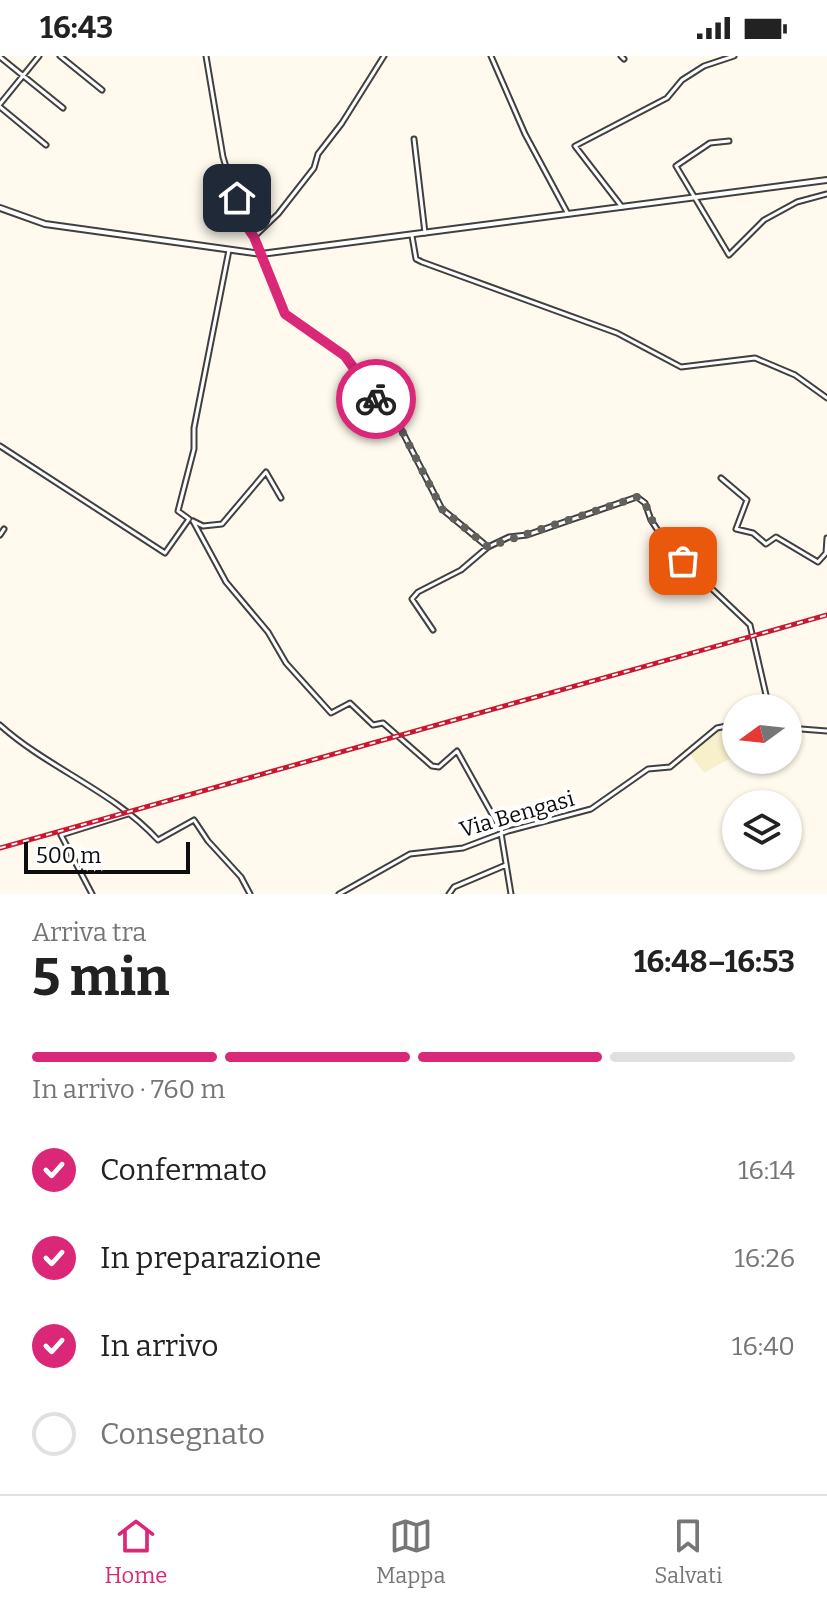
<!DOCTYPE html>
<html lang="it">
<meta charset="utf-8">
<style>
:root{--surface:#fff;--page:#f6f6f6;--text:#222;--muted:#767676;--line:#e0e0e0;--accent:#db2777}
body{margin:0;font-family:Bitter,serif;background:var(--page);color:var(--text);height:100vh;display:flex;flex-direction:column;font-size:30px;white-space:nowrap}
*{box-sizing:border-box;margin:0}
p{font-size:26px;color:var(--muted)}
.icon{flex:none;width:44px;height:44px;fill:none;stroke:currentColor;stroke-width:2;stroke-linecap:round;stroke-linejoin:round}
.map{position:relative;height:838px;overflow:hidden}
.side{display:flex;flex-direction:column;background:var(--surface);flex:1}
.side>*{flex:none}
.needle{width:52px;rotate:255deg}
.tools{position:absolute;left:722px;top:638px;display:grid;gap:16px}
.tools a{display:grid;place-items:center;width:80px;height:80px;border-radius:50%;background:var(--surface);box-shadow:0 2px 6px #0004;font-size:40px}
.scale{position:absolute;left:24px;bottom:20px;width:166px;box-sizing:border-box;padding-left:8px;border:4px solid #0d0d0d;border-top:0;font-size:22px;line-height:28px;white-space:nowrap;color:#0d0d0d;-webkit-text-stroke:6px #fff;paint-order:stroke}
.pin{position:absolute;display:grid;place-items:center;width:68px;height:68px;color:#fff;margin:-34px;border-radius:16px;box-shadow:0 4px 12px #0006}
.courier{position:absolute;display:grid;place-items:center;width:80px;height:80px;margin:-40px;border:6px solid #db2777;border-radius:50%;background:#fff;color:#222;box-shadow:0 2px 10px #0007}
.headline em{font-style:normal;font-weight:700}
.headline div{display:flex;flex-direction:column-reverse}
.headline{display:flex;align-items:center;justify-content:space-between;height:136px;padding:0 32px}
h1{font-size:52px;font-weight:700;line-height:60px}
.bar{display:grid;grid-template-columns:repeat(4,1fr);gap:12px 8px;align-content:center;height:96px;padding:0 32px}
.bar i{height:10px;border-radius:6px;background:var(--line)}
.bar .on{background:var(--accent)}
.bar p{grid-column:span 4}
ol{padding:0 32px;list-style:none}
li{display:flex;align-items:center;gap:24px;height:88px}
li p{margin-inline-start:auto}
li .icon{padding:8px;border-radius:50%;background:var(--accent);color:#fff;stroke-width:4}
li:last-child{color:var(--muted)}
li i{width:44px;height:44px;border:4px solid var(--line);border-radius:50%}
.status{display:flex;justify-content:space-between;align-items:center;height:56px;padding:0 40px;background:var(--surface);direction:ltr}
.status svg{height:22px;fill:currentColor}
.tab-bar{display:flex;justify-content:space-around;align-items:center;height:112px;border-top:2px solid var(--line);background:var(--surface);font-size:22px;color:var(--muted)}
.tab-bar a{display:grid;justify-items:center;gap:4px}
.tab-bar .on{color:var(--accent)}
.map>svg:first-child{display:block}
.farmland{fill:#f8f0ca}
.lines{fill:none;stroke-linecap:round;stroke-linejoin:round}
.minor-casing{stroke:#404040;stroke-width:7}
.tertiary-casing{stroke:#404040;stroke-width:8}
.minor{stroke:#fff;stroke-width:3}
.tertiary{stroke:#fff;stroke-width:4}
.rail-casing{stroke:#ca172f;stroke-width:5}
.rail{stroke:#fff;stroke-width:2;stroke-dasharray:6;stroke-linecap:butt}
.done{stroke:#62605b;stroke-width:8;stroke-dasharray:0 14.4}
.route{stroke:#db2777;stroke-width:10}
.labels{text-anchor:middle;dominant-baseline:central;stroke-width:8;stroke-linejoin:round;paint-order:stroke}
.street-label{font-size:22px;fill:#0d0d0d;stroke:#fff}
</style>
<div class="status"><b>16:43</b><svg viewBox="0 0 49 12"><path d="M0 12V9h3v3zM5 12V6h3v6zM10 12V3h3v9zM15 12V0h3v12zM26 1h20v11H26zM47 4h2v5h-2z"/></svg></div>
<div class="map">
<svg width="827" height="838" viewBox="0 0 827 838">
<rect width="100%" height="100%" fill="#fffaed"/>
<!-- farmland -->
<path class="farmland" d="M732 671 736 699 704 717 690 698 718 674Z"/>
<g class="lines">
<defs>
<path id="minor" d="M60 0 102 34
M206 0 223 101 240 157 258 190 285 258 345 300 401 373 442 453 488 491
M491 0 525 78 568 158
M621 0 624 3
M0 1 63 52
M0 48 39 0
M0 51 46 89
M414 83 425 177
M729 85 710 87 676 110 729 199 764 164 797 146 827 138
M622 151 575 90 667 42 682 24 704 10 734 0
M255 180 278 158 314 112 318 98 342 67 384 0
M412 180 416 203 422 206 617 277 681 311 755 302 795 319 827 342
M0 390 165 497 189 463 178 455 194 393V372L229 194
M721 422 747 444 736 473 753 477 766 488 776 481 818 506 826 497 827 482
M193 465 226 526 268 576 286 607 331 657 350 647 373 669 383 667 432 710 439 711 457 695 502 776
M193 465 203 470 222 468 266 416 281 442
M0 479 4 473
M433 574 412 543 418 536 461 514 488 491 509 481 527 479 637 441 645 447 651 464 670 493 750 569 769 652
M0 669C49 713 112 734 158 784L194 764 208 785 241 821 250 838
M788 672 827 675
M501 777 511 838
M92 838 61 779 128 758
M339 838 410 798 463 792 508 775 591 753 648 713 670 711 717 672 736 668
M449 838 454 831 506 809"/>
<path id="tertiary" d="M0 152 45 168 261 198 827 124"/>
</defs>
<!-- minor casing -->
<use href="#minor" class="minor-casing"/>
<!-- tertiary casing -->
<use href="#tertiary" class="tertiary-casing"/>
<!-- minor -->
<use href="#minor" class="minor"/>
<!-- tertiary -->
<use href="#tertiary" class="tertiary"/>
<defs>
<path id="rail" d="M0 792 827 559"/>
</defs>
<!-- rail casing -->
<use href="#rail" class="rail-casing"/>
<!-- rail -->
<use href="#rail" class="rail"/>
</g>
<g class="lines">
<!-- done -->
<path class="done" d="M376 343 401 373 442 453 488 491 637 441 645 447 658 478 683 505"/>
<!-- route -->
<path class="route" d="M237 142 241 162 254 181 285 258 345 300 376 343"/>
</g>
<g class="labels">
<!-- street labels -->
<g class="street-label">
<text transform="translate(517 758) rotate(-16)">Via Bengasi</text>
</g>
</g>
</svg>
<div class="tools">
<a><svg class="needle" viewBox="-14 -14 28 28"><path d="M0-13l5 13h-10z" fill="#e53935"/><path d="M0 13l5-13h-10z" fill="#767676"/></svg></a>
<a><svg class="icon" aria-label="layers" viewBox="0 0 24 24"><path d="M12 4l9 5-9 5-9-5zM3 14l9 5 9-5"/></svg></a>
</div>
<div class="scale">500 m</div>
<div class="pin" style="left:683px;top:505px;background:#ea580c"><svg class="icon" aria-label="bag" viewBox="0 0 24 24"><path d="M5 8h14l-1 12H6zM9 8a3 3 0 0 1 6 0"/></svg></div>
<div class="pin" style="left:237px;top:142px;background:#1f2937"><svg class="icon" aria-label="home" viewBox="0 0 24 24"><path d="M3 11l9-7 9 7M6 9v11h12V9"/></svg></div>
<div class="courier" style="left:376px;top:343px"><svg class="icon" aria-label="bike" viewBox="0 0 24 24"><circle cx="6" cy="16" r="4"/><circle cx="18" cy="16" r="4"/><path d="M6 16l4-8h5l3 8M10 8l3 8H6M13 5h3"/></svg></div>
</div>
<section class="side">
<div class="headline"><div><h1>5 min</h1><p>Arriva tra</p></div><em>16:48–16:53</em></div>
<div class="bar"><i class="on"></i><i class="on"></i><i class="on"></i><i></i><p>In arrivo · 760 m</p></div>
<ol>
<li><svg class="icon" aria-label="check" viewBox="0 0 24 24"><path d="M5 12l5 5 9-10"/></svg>Confermato<p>16:14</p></li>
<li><svg class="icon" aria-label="check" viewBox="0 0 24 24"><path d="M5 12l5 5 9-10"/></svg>In preparazione<p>16:26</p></li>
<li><svg class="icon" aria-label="check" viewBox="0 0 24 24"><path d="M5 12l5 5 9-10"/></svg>In arrivo<p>16:40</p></li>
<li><i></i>Consegnato</li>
</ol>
</section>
<nav class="tab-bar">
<a class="on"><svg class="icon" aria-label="home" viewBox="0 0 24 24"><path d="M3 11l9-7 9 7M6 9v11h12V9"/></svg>Home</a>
<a><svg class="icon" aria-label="map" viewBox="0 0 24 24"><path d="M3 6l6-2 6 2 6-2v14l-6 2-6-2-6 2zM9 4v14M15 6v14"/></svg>Mappa</a>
<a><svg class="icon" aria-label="saved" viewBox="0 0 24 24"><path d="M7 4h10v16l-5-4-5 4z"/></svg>Salvati</a>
</nav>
